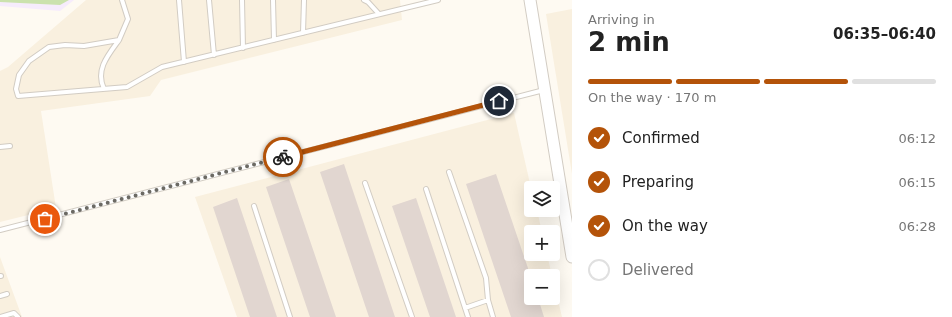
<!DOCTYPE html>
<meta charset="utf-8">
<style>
:root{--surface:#fff;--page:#f6f6f6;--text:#222;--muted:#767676;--line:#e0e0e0;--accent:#b45309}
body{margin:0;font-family:"DejaVu Sans",sans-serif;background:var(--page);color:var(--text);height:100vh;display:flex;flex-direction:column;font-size:15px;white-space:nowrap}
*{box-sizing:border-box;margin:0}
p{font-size:13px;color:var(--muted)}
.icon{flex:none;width:22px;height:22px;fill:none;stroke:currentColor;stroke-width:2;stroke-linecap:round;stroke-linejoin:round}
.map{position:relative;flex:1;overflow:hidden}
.sheet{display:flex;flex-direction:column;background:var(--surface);width:380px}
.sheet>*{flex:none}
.controls{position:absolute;left:524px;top:181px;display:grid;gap:8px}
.controls a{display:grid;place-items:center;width:36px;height:36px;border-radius:4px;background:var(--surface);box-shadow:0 4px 16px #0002;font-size:20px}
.pin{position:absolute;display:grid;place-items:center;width:34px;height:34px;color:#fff;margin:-17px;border:2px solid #fff;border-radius:50%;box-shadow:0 1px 4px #0007}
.courier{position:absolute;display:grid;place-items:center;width:40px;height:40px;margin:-20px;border:3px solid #b45309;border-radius:50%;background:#fff;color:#222;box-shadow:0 1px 5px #0007}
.head em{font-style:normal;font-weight:800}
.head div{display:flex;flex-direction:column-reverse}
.head{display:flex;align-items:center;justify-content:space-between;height:68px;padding:0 16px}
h1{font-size:26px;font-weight:800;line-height:30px}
.bar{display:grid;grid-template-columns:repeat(4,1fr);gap:6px 4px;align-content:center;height:48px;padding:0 16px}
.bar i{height:5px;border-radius:3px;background:var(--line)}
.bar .on{background:var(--accent)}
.bar p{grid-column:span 4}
ol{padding:0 16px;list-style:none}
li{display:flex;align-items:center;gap:12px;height:44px}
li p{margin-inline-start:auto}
li .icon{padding:4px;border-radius:50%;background:var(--accent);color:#fff;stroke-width:4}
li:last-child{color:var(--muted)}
li i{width:22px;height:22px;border:2px solid var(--line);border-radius:50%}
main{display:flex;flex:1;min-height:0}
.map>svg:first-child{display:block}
.built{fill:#f9f0df}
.education{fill:#f6ecfc}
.green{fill:#cbe2ae}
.building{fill:#e1d6d0}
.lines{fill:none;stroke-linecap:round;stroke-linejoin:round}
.lane-casing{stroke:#d2ccc3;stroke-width:6}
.secondary-casing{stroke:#d2ccc3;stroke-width:13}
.lane{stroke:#fff;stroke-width:4}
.secondary{stroke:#fff;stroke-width:11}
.done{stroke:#6c6a64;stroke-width:4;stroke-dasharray:0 7.2}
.route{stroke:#b45309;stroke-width:5}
</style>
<main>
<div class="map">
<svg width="572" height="317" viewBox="0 0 572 317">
<rect width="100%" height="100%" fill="#fefaf2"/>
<!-- built -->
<path class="built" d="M86 0H400L402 20 161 80 150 96 41 111 56 208 0 222V71L8 67Z
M572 9V174L546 14Z
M514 113 531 188V210H537L542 232H531V254H547L552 276H531V298H553V279L562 317H237L195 197Z
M0 257 22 317H0Z"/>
<!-- education -->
<path class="education" d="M0 0H74L60 11 0 6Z"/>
<!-- green -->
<path class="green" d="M0 0H69L60 5 0 2Z"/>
<!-- building -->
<path class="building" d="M344 164 395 317H369L320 172Z
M496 174 531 277V298H538L544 317H511L466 184Z
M289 179 336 317H310L266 187Z
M237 198 277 317H250L213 207Z
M416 198 456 317H430L392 206Z"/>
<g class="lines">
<defs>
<path id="lane" d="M122 0 128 19 119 40 84 46 65 45 49 47 29 61 19 75 16 89 18 96 127 87 162 67 438 0
M179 0 184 62
M209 0 214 55
M242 0 243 48
M273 0 274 40
M364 0 368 2 379 14
M303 33 304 0
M104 89C95 70 108 55 119 40
M0 147 10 146
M449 172 486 278 488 300 493 317
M365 183 412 317
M426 189 468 317
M254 206 290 317
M0 230 544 90
M0 276H1
M0 296 7 294
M465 308 488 300
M0 317 14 313 18 317"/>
<path id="secondary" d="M530 0 572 257"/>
</defs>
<!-- lane casing -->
<use href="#lane" class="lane-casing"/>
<!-- secondary casing -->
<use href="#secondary" class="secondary-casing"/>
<!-- lane -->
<use href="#lane" class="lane"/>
<!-- secondary -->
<use href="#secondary" class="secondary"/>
</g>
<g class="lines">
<!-- done -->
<path class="done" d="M45 219 283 157"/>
<!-- route -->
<path class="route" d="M283 157 499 101"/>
</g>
</svg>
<div class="controls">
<a><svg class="icon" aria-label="layers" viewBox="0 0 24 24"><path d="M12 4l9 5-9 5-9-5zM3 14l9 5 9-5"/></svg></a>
<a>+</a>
<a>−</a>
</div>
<div class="pin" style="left:45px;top:219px;background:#ea580c"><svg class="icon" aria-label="bag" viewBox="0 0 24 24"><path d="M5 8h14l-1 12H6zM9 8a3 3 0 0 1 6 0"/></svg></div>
<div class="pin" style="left:499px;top:101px;background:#1f2937"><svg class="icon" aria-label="home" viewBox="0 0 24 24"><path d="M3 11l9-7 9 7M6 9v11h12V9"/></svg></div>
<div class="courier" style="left:283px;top:157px"><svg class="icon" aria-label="bike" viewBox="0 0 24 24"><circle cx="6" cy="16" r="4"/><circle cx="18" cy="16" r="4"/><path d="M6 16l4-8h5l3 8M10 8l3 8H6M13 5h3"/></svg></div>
</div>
<section class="sheet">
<div class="head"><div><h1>2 min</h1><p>Arriving in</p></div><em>06:35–06:40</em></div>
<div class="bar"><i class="on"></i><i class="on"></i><i class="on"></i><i></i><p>On the way · 170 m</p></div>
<ol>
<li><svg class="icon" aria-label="check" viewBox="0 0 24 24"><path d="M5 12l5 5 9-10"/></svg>Confirmed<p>06:12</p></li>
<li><svg class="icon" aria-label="check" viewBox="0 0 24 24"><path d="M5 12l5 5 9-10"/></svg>Preparing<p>06:15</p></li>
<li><svg class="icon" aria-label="check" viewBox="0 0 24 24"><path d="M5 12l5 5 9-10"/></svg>On the way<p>06:28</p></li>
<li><i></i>Delivered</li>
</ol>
</section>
</main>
